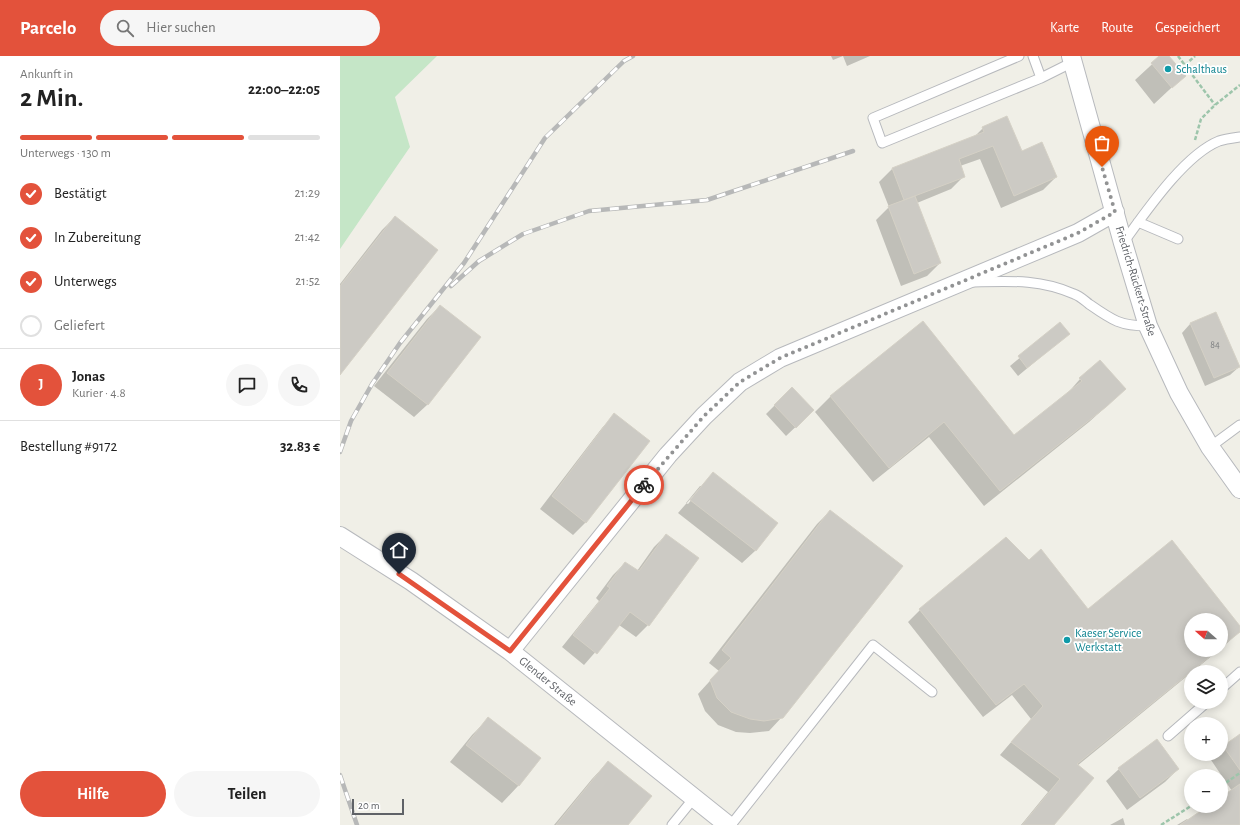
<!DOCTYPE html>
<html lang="de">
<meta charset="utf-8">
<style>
:root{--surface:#fff;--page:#f6f6f6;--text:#222;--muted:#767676;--line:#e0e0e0;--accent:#e3523b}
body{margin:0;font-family:"Alegreya Sans",sans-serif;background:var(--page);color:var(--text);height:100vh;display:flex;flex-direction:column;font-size:15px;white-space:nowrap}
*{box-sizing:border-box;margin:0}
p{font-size:13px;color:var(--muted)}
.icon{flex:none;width:22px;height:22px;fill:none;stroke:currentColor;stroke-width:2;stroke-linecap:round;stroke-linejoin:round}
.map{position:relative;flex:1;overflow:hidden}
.sheet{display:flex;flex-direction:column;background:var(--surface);width:340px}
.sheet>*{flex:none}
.needle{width:26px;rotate:291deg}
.controls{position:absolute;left:844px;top:557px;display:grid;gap:8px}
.controls a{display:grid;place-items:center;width:44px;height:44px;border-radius:50%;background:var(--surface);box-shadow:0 2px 10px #0003;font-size:20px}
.scale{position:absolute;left:12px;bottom:10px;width:52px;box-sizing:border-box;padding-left:4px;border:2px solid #5f6267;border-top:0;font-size:11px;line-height:14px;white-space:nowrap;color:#5f6267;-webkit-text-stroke:3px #fff;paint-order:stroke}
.pin{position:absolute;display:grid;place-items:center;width:34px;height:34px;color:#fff;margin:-41px -17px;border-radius:50% 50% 50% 0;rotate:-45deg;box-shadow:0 0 4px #0007}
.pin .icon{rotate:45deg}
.courier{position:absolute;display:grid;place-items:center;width:40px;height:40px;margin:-20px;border:3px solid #e3523b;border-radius:50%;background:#fff;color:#222;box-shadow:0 1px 5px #0007}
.headline em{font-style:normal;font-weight:700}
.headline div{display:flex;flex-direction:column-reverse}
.headline{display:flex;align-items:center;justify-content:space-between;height:68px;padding:0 20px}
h1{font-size:26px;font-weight:700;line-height:30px}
.bar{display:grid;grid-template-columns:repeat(4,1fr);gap:6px 4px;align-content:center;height:48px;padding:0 20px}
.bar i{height:5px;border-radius:3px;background:var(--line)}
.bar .selected{background:var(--accent)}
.bar p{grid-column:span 4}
.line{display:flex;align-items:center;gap:10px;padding:0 20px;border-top:1px solid var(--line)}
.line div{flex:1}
.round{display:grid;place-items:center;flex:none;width:42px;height:42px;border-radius:21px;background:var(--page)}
ol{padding:0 20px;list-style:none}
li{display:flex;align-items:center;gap:12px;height:44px}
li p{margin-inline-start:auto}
li .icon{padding:4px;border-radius:50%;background:var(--accent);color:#fff;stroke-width:4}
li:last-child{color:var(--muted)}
li i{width:22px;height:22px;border:2px solid var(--line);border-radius:50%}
.button{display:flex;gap:8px;margin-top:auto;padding:8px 20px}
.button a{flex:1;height:46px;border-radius:24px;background:var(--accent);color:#fff;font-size:16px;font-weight:700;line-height:46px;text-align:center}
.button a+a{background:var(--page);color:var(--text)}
header{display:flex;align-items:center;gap:24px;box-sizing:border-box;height:56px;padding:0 20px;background:var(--accent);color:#fff}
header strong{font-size:19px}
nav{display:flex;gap:22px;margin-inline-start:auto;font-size:14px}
.search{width:280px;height:36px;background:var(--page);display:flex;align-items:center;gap:10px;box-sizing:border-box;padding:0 14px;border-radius:22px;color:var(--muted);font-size:15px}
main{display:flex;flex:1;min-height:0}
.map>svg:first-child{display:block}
.green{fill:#c5e6c7}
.shadow{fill:#0003;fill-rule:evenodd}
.building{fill:#cccac4;stroke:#d5d1c6}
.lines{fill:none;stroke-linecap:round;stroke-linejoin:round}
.lane-casing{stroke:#b7b9bd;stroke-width:11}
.street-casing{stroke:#b7b9bd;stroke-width:20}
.path{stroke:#9dc5ab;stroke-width:2.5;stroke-dasharray:4 2;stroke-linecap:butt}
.lane{stroke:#fff;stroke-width:9}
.street{stroke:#fff;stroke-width:18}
.rail-casing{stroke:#b7b8b8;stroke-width:4.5}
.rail{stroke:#fff;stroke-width:3;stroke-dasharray:9;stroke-linecap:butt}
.done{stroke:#929394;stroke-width:4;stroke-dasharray:0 7.2}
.route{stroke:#e3523b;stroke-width:5}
.culture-dot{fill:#0f9aa8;stroke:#fff;stroke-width:1.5}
.labels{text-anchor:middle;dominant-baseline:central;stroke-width:3.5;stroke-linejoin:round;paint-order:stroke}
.number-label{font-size:10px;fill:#7a7c7e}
.culture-label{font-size:12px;fill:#0d838f;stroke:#fff;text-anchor:start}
.street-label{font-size:12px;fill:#5f6267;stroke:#fff}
</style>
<header>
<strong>Parcelo</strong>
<div class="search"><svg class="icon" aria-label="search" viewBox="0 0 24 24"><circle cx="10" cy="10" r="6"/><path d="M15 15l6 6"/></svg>Hier suchen</div>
<nav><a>Karte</a><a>Route</a><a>Gespeichert</a></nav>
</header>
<main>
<section class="sheet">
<div class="headline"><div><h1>2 Min.</h1><p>Ankunft in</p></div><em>22:00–22:05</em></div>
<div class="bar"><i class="selected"></i><i class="selected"></i><i class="selected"></i><i></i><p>Unterwegs · 130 m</p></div>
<ol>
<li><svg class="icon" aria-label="check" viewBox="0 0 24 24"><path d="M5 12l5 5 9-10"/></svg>Bestätigt<p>21:29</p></li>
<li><svg class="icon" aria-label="check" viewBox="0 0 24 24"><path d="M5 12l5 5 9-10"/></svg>In Zubereitung<p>21:42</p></li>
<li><svg class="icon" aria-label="check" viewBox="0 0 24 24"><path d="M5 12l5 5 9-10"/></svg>Unterwegs<p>21:52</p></li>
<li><i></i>Geliefert</li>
</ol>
<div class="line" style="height:72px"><b class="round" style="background:var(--accent);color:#fff">J</b><div><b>Jonas</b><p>Kurier · 4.8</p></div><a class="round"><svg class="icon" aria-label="chat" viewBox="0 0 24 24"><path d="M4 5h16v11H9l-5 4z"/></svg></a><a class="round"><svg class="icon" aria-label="phone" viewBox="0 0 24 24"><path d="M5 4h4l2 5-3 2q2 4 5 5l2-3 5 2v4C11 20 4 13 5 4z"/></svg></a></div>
<div class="line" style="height:52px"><div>Bestellung #9172</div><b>32.83 €</b></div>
<div class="button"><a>Hilfe</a><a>Teilen</a></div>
</section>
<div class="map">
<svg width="900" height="769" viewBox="0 0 900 769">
<rect width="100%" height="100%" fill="#f0efe7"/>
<!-- green -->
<path class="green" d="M0 0H97L55 41 70 91 0 193Z"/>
<!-- shadow -->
<path class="shadow" d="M491 0H530L507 10 503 0 493 4Z
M821 0H828L844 20 814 48 795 24Z
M643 72 682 96 716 121 703 134 661 152 640 103 620 110 624 120 611 133 577 147 600 207 587 220 561 230 536 164 549 151 539 126 552 113 633 82Z
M55 161 0 316V228L42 174Z
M100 250 140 281 87 349 74 361 34 330 87 263Z
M875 257 899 311 890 319 865 330 842 277 850 268Z
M720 268 728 278 678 320 670 310Z
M740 323 769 348 749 366 644 450 589 381 533 426 475 356 491 340 674 381 726 339Z
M435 349 464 363 446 380 426 358Z
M274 359 246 466 233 479 200 453 262 372Z
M373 417 436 467 415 495 402 507 338 457ZM360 430H363L348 448 346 447Z
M490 455 442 661 429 675 410 677 396 676 378 669 365 655 358 638 379 615 369 607 477 468Z
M326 479 308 569 296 581 279 569 244 609 222 591 259 545 256 542 273 519 285 507 297 515 314 491Z
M832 485 900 571V575L881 593V564H851V594H879L737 710 713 769H681L708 736 660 699 691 663 672 639 643 661 568 566 580 554 689 505 748 554Z
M149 662 200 702 178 730 162 747 110 706 132 679Z
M900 679V769H837L847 763 848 764 870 750H881V742L892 735 871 704 876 698H881V693Z
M268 706 286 769H214L252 723Z
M779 713H838L825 726 787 754 766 725Z
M783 762 785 769H770Z"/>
<!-- building -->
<path class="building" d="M819 0H829L846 20 832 32 811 7Z
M667 60 682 95 702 86 717 121 674 140 653 90 619 103 625 121 564 144 552 112 644 76 642 71Z
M575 140 601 207 574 218 548 150Z
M55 160 98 194 0 319V230Z
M100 249 141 281 88 349 47 317Z
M876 256 900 311 874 322 850 267Z
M583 265 674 379 742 325 739 322 760 304 786 333 766 351 660 435 604 366 549 412 490 340Z
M720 266 730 278 687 312 678 300Z
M452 331 474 354 456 372 434 349Z
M274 357 310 385 246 467 212 440Z
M373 416 438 467 416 495 350 444Z
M490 454 563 510 443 662 424 665 410 663 391 656 377 642 370 624 391 602 382 594Z
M326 478 359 502 309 570 290 556 257 598 233 579 270 532 267 530 285 506 299 515Z
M666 481 689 504 701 493 748 553 832 484 900 570V576L881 591V564H851V594H878L737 708 754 722 714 769H682L720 723 671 686 703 650 684 628 656 649 579 553Z
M148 661 201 702 179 730 126 689Z
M900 678V714L883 690Z
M817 683 839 713 800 742 778 712Z
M268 705 312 740 288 769H216Z
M900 728V769H840L868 750H881V741Z"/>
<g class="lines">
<defs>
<path id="lane" d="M679 0 533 62 542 87 701 22 733 6
M693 0 701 22
M798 166 838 183
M783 187C805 157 844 99 879 85 885 83 893 82 900 81
M634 226C670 225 700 223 734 238 740 240 745 245 749 248 772 264 780 270 808 270
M870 391 900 369
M881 633 900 616
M828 680 867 646
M332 769 354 742
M391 769 533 589 592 636"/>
<path id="street" d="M731 0 783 187 808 270 839 337 870 391 900 433
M0 480 71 525 170 595 388 769
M170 595 328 399 364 360 400 326 440 302 738 177 775 156"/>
</defs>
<!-- lane casing -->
<use href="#lane" class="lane-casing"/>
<!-- street casing -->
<use href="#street" class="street-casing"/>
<!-- path -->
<path class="path" d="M838 0 875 49
M845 9 855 0
M855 84 861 63 875 49 900 29
M881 730 900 717
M821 769 851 750"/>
<!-- lane -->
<use href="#lane" class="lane"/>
<!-- street -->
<use href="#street" class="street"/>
<defs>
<path id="rail" d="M111 230 139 205 183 178 249 155 367 144 513 95
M0 396 11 365 32 328 60 287 124 207 205 82 284 5 293 0
M0 719 17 769"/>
</defs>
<!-- rail casing -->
<use href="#rail" class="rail-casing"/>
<!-- rail -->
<use href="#rail" class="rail"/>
</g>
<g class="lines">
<!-- done -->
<path class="done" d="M304 429 364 360 400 326 440 302 738 177 775 156 762 111"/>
<!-- route -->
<path class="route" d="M59 518 170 595 304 429"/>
</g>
<!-- markers -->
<g class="culture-dot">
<circle cx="828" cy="13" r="4"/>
<circle cx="727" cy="584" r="4"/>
</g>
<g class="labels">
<!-- number labels -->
<g class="number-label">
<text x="875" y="289">84</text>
</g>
<!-- culture labels -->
<g class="culture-label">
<text x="836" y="13">Schalthaus</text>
<text x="735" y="577">Kaeser Service<tspan x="735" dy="14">Werkstatt</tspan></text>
</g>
<!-- street labels -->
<g class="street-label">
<text transform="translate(796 225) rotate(73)">Friedrich-Rückert-Straße</text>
<text transform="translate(208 625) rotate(39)">Glender Straße</text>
</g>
</g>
</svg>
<div class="controls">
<a><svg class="needle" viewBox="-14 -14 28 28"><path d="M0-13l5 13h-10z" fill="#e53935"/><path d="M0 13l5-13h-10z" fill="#767676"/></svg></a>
<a><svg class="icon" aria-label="layers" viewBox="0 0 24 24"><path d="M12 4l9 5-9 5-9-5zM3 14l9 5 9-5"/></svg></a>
<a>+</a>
<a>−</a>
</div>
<div class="scale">20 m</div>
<div class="pin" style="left:762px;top:111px;background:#ea580c"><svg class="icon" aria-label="bag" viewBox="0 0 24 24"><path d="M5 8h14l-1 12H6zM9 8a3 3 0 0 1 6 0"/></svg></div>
<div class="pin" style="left:59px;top:518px;background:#1f2937"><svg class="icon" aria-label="home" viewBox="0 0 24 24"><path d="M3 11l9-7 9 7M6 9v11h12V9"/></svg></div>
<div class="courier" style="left:304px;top:429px"><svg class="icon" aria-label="bike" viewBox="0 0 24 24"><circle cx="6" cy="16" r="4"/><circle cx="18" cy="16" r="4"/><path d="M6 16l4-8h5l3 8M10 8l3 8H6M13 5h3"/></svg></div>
</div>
</main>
